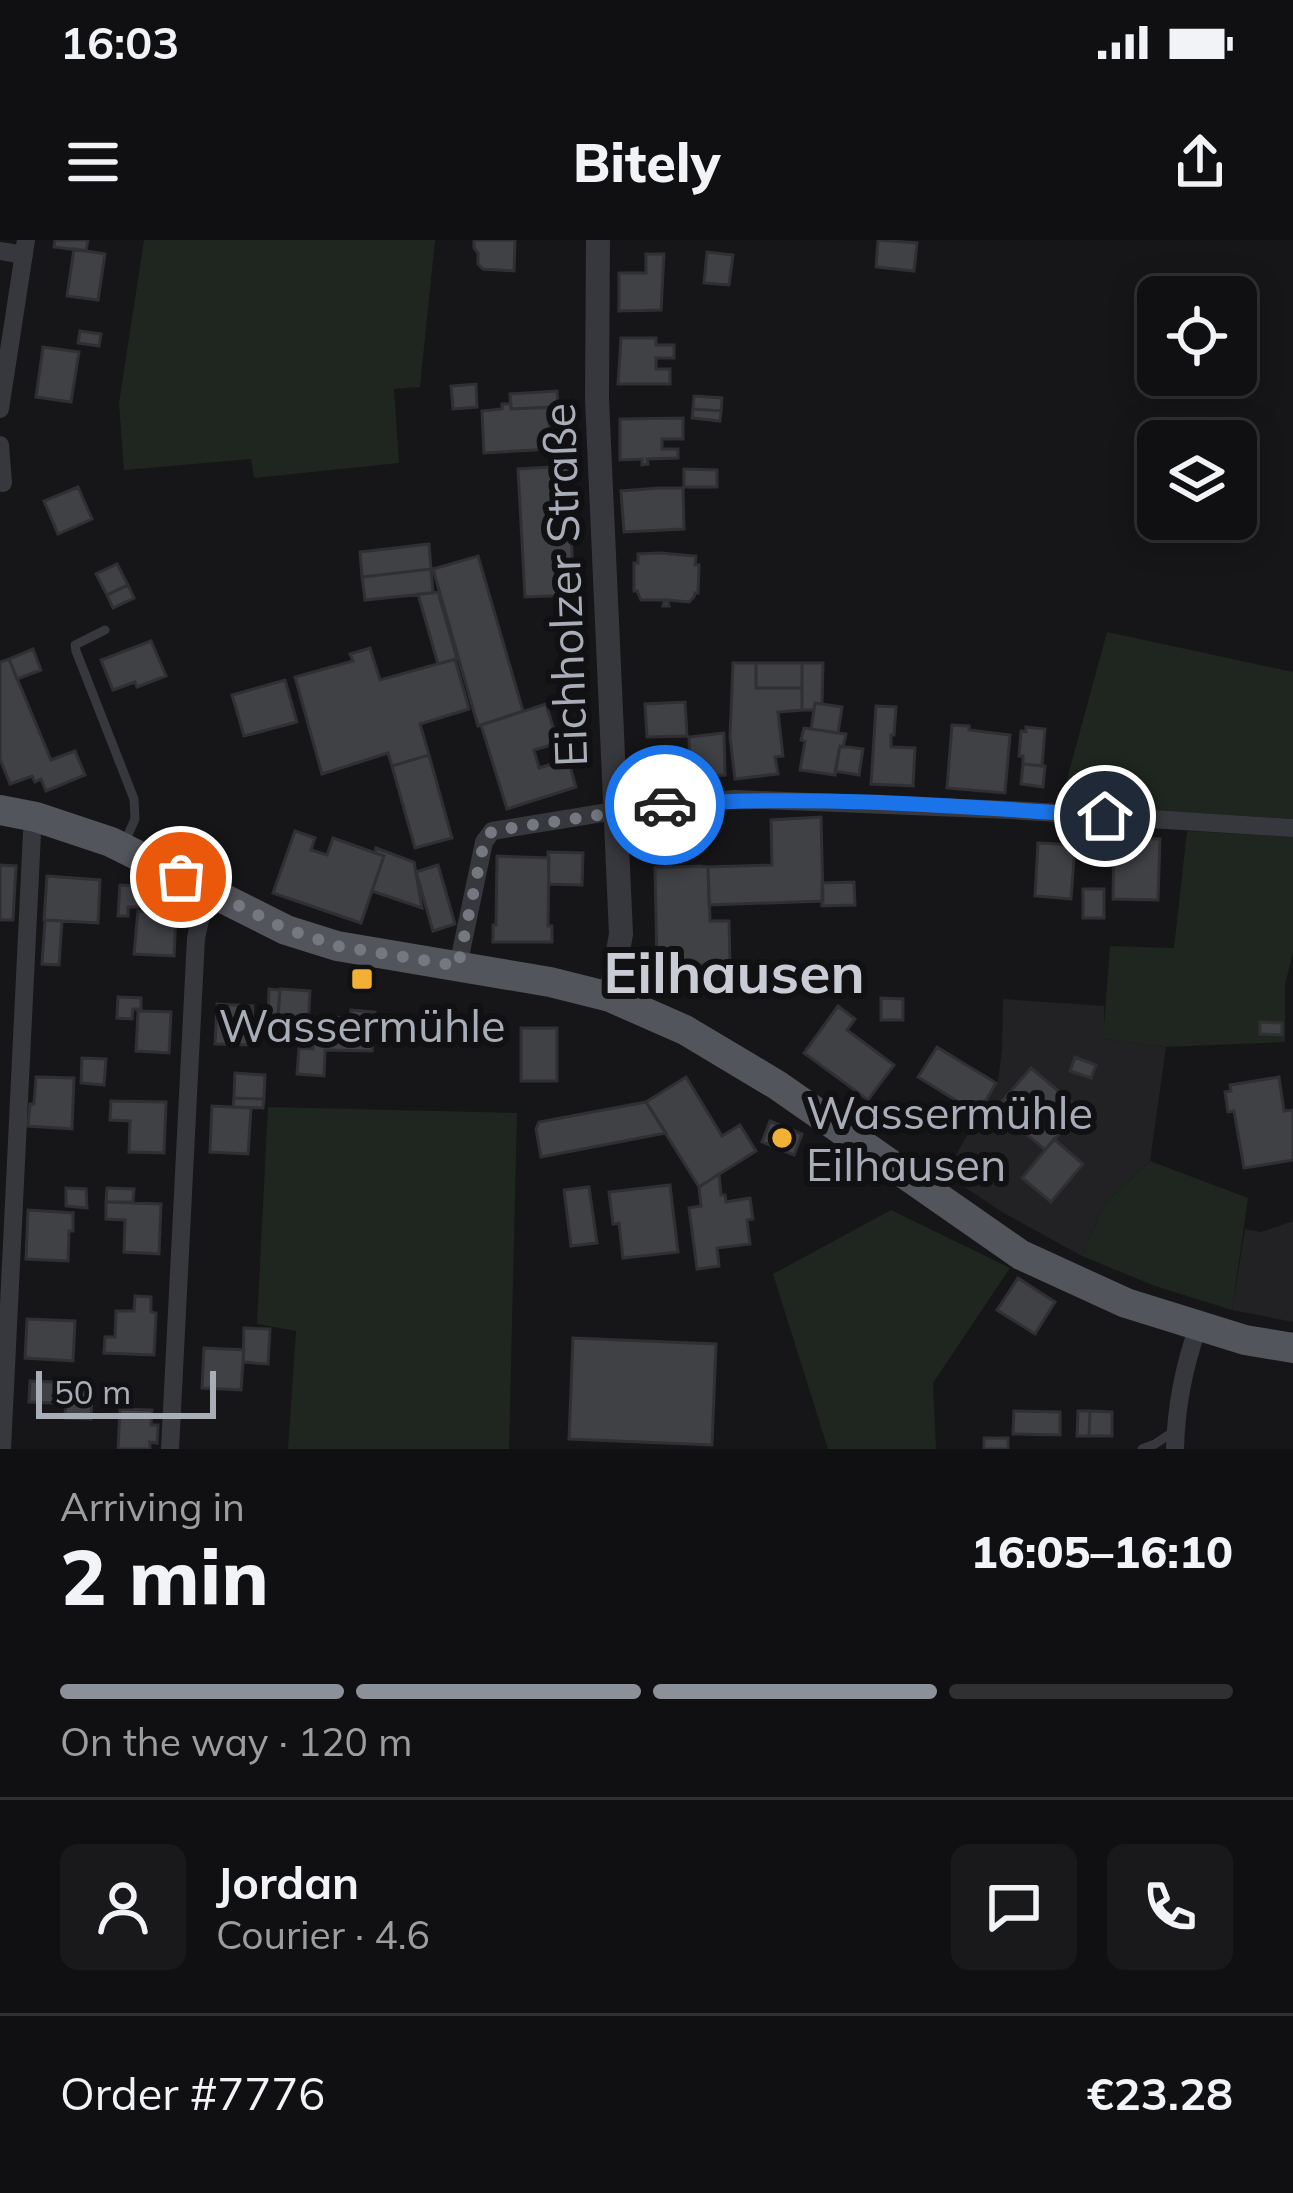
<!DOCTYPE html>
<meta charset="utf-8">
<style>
:root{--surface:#101012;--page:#19191b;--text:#f1f3f6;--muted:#9c9d9f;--line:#303032;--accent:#8c9099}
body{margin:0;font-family:Mulish,sans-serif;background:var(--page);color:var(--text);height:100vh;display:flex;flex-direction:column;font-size:45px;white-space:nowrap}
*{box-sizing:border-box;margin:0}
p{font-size:39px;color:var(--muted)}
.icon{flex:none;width:66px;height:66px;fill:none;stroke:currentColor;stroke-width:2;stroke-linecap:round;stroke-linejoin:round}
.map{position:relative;height:1209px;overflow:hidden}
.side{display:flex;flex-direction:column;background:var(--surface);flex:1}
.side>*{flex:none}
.buttons{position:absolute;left:1137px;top:36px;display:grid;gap:24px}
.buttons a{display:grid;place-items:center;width:120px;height:120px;border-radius:18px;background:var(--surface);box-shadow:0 6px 30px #0003,0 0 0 3px var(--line);font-size:60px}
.scale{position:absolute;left:36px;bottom:30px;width:180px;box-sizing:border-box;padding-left:12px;border:6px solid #a8adb8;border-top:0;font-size:33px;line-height:42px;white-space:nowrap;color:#a8adb8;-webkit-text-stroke:9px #111113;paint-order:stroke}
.pin{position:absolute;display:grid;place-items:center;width:102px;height:102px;color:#fff;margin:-51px;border:6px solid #fff;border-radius:50%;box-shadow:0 3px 12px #0007}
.courier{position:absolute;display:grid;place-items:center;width:120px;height:120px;margin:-60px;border:9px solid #1a73e8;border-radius:50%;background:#fff;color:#222;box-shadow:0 3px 15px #0007}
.summary em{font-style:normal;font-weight:800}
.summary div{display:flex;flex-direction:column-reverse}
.summary{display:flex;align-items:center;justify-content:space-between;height:204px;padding:0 60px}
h1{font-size:78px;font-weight:800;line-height:90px}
.bar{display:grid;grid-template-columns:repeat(4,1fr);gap:18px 12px;align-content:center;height:144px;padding:0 60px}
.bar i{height:15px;border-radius:9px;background:var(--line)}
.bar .active{background:var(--accent)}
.bar p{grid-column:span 4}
.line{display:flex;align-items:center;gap:30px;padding:0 60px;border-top:3px solid var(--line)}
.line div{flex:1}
.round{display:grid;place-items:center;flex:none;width:126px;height:126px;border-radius:18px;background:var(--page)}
.status{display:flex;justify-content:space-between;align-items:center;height:84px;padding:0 60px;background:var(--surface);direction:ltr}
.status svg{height:33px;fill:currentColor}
header{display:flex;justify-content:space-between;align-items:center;height:156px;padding:0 60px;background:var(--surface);font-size:54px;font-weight:800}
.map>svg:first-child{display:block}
.built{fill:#222225}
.green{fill:#1e261f}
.building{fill:#404145;stroke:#303034;stroke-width:3}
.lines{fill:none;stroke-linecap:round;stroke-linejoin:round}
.service{stroke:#37383d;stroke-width:9}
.minor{stroke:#37383d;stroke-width:18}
.tertiary{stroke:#37383d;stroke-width:24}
.primary{stroke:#53555c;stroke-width:30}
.done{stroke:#757880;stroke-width:12;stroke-dasharray:0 21.6}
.route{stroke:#1a73e8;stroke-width:15}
.poi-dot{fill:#f2b134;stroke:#111113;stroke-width:4.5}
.labels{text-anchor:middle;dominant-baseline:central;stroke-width:12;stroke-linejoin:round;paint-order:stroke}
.street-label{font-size:45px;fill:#a8adb8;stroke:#111113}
.poi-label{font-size:45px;fill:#a8adb8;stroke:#111113}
.district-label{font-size:57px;font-weight:bold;fill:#c9ccd4;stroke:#111113}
</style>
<div class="status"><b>16:03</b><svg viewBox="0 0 49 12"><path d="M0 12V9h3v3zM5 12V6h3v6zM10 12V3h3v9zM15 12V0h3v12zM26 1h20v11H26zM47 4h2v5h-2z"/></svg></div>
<header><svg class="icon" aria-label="menu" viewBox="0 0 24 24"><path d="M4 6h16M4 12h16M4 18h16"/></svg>Bitely<svg class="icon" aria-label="share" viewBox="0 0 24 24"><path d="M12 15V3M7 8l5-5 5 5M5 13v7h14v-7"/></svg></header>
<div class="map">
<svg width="1293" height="1209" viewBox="0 0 1293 1209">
<rect width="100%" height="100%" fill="#161618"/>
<!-- built -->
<path class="built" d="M1003 759 1104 766V799L1166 807 1150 921 1105 963 1082 1016 1002 972 945 934 998 841 1002 810Z
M1293 981V1082L1232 1070 1245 989 1261 992Z"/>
<!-- green -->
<path class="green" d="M144 0H435L420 147 394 149 399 223 254 238 251 219 124 230 119 163Z
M1107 392 1293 432V579L1060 565Z
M1187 591 1293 597V712L1285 745V802L1166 807 1103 799 1110 706 1174 708Z
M268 867 517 873 509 1209H288L296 1091 257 1084Z
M1150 921 1248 958 1232 1070 1155 1046 1082 1016 1105 963Z
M891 970 1010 1028 933 1143 936 1209H828L773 1034Z"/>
<!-- building -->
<path class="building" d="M55 0H88L86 11 54 7Z
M474 0H515L514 31 483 29 478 24V13L474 8Z
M878 0 917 3 914 31 876 27Z
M74 9 105 14 98 60 67 56Z
M707 12 733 15 729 45 704 43Z
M646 14H664L661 70 619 71V33H646Z
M80 91 101 94 99 106 78 103Z
M621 98H656V105H674V118H656V129H670V144H618Z
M43 107 79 112 71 162 36 157Z
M476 144 477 167 453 169 451 146Z
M557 151 558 167 511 169 510 154Z
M694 156 722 158 721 171 693 169Z
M502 164H511V169L548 167 551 209 484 213 482 171 502 169Z
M693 169 721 171 720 181 692 178Z
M683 178V199H662V209H678V218L647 219 648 224 642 225V219L620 220V179Z
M568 226 574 355 525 357 518 229Z
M684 229 717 230V247H684Z
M78 247 92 279 58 294 44 261Z
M659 248H683L684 289 624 292 621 251Z
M429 304 431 329 362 337 360 312Z
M660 313 696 316 695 325H699L698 353H695L694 357 689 362 667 360 669 366H663L665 360H641L637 351H634V323H638V314Z
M478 316 523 471 478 486 433 329Z
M117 324 128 345 107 355 96 334Z
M431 329 433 353 365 360 362 337Z
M128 345 134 358 113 368 107 355Z
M438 352 457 419 438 424 418 354Z
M151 401 166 436 137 447 135 442 113 450 101 420Z
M370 408 380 440 455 419 469 469 420 484 429 515 392 526 388 513 322 534 295 437 353 421 350 414Z
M33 409 41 430 17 439 9 419Z
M9 419 51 520 75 511 85 535 46 551 41 539 35 542 32 536 10 544 0 519V422Z
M733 423H756V448H802V470L778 472 783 516 775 517 778 534 735 539 730 497Z
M756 423H802V448H756Z
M802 423H823L822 464 815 463 814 470H802Z
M285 440 297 482 244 496 232 455Z
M685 462 687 496 647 497 645 464Z
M815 463 842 467 838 493 811 489Z
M546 464 558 503 534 510 539 528 568 519 576 547 507 569 481 485Z
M876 466 896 467 894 495H891V507L915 508 913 546 871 544Z
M952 485 969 486V490L1010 495 1005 553 947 548Z
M1026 487 1045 489 1042 526 1023 524V516H1019L1021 491 1026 492Z
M804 488 846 494 843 507 840 506 835 535 800 530 805 501 801 500Z
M724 493 725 535 710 536V540H704V536H690L689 497Z
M840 506 863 509 859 535 835 531Z
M429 515 452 598 415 608 392 526Z
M690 518V536H666L665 519Z
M1023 524 1045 526 1043 547 1021 544Z
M821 577 823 661 709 665 708 627 772 625 771 580Z
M295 591 315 598 311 610 327 615 333 598 384 616 361 683 273 653Z
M1114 598 1160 599 1158 660 1113 659Z
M1038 603 1075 605 1071 659 1035 656Z
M376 608 414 622 422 668 372 651 384 616 375 613Z
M548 612 583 613 582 645 549 644Z
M497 616 549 618 548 686H552V702H493V685H496Z
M0 625 16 626 13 680H0Z
M438 625 455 684 433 691 416 632Z
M700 626 708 627 710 681H729L730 724 657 727 655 628Z
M47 636 100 640 98 683 44 680Z
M854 642 855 665 822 666V643Z
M120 645 140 646 139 667H128V676H118Z
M1083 649H1104V678H1083Z
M138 671 176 673 174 716 134 714Z
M45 680 62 681 59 725 42 724Z
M269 749 280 750 278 779 268 778Z
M280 749 310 751 308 788 277 786Z
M118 757 141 758V769H133L132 779 117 778Z
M881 758 903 759V780H881Z
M217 764 253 766 251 805 215 804Z
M838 766 855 779 847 790 894 825 868 860 804 813Z
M351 770 375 772 372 811 325 810 324 836 297 834 299 808 313 809 314 791 320 788V781L331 782V777L351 778Z
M138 771 171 772 169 813 136 811Z
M1260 782 1282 783V795L1260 794Z
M521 788H557V841H521Z
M937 807 996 843 978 874 918 837Z
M1075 817 1096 825 1091 838 1070 831Z
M82 818 106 819 104 845 81 843Z
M1031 828 1081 870 1045 910 996 868Z
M235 833 265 835 264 859 234 858Z
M36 837 74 838 72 889 28 886 30 864H34Z
M686 837 722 896 740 885 756 911 699 947 646 862Z
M1279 837 1284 871 1293 870V920L1244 928 1234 871 1228 872 1225 852 1231 851 1230 845Z
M234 858 264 859 263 868 233 867Z
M111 861 166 862 164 913 129 912 130 881 110 880Z
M646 862 666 893 541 917 536 889 539 882Z
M212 866 251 868 248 914 210 912Z
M770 881 802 894 794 915 762 902Z
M1054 899 1083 924 1051 962 1022 938Z
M719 934 721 955H725L726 962 750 958 753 979 747 980 750 1004 717 1008 719 1026 697 1029 689 968 701 966 699 947Z
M670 945 678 1012 623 1018 619 983 613 984 609 952Z
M589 947 597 1003 571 1006 564 950Z
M66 948 86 949 87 968 66 966Z
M107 948 134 949 133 962H106Z
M106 962 161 964 159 1014 124 1012 125 980 106 979Z
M28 970 73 973V991H69L68 1021 26 1019Z
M1018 1038 1055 1062 1035 1094 997 1070Z
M135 1056 151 1057V1072L156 1073 154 1115 104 1113 105 1097H115L116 1071H134Z
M27 1079 75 1081 73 1121 25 1118Z
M244 1088 270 1089 268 1124 243 1122Z
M573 1098 716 1104 712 1205 569 1199Z
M204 1108 244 1110 241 1150 202 1148Z
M30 1141 54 1142 53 1163 29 1162Z
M66 1152 92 1153 91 1179 65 1178Z
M120 1169 152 1170 151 1185H158L157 1203 150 1202V1209H118Z
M1014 1171 1060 1172V1195L1013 1194Z
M1078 1171H1090L1089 1196H1077Z
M1090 1171 1112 1172V1196H1089Z
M984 1198H1008V1209H984Z"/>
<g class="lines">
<!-- service -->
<path class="service" d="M105 390 75 405 76 411 134 559 135 579 124 604
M1142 1209 1155 1204 1176 1190"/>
<!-- minor -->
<path class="minor" d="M0 11 24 15
M0 169 26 0
M0 205 3 243
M458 726 484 602 492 591 645 566 735 559 1010 570 1293 588
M2 1209 32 593 36 577
M170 1209 196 698 203 666 210 651
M1175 1209C1176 1168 1184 1126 1198 1087"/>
<!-- tertiary -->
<path class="tertiary" d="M598 0 597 159 621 694 610 757"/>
<!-- primary -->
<path class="primary" d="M0 570 36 577 111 602 286 690 337 706 550 742 610 757 685 790 777 845 1021 1015 1126 1063 1245 1100 1293 1108"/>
</g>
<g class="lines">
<!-- done -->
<path class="done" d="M181 637 286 689 338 706 458 726 484 602 492 591 665 565"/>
<!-- route -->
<path class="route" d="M665 565C811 554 958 566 1105 576"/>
</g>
<!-- markers -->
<g class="poi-dot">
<rect x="350" y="727" width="24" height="24" rx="6"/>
<circle cx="782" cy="898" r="12"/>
</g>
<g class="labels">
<!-- street labels -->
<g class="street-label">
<text transform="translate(564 345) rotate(-92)">Eichholzer Straße</text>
</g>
<!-- poi labels -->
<g class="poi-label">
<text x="362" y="785">Wassermühle</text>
<text x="806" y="872" text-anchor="start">Wassermühle<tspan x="806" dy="52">Eilhausen</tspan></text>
</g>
<!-- district labels -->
<g class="district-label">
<text x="734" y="731">Eilhausen</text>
</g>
</g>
</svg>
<div class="buttons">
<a><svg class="icon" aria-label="locate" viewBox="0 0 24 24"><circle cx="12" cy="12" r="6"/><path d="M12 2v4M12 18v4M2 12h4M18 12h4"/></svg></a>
<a><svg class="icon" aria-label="layers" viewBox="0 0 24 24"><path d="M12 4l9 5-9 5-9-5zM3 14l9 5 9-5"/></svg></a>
</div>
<div class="scale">50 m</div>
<div class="pin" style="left:181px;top:637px;background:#ea580c"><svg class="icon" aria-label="bag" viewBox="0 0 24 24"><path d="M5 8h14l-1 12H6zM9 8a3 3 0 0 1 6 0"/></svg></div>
<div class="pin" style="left:1105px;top:576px;background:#1f2937"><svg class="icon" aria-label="home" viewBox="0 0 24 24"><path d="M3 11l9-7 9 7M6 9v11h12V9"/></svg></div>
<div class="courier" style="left:665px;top:565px"><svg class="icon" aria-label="car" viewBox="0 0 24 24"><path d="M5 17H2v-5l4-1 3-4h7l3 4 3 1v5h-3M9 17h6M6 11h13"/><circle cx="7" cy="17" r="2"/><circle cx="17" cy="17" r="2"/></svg></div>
</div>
<section class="side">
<div class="summary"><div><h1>2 min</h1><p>Arriving in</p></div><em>16:05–16:10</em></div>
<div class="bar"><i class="active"></i><i class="active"></i><i class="active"></i><i></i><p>On the way · 120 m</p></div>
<div class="line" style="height:216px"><a class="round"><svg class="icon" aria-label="person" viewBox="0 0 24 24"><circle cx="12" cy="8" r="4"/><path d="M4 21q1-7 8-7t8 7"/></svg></a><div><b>Jordan</b><p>Courier · 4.6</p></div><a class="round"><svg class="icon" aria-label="chat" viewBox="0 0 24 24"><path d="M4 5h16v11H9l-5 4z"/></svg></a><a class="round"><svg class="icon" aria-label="phone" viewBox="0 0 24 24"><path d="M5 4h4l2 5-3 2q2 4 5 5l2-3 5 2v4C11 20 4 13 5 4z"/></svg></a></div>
<div class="line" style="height:156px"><div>Order #7776</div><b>€23.28</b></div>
</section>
